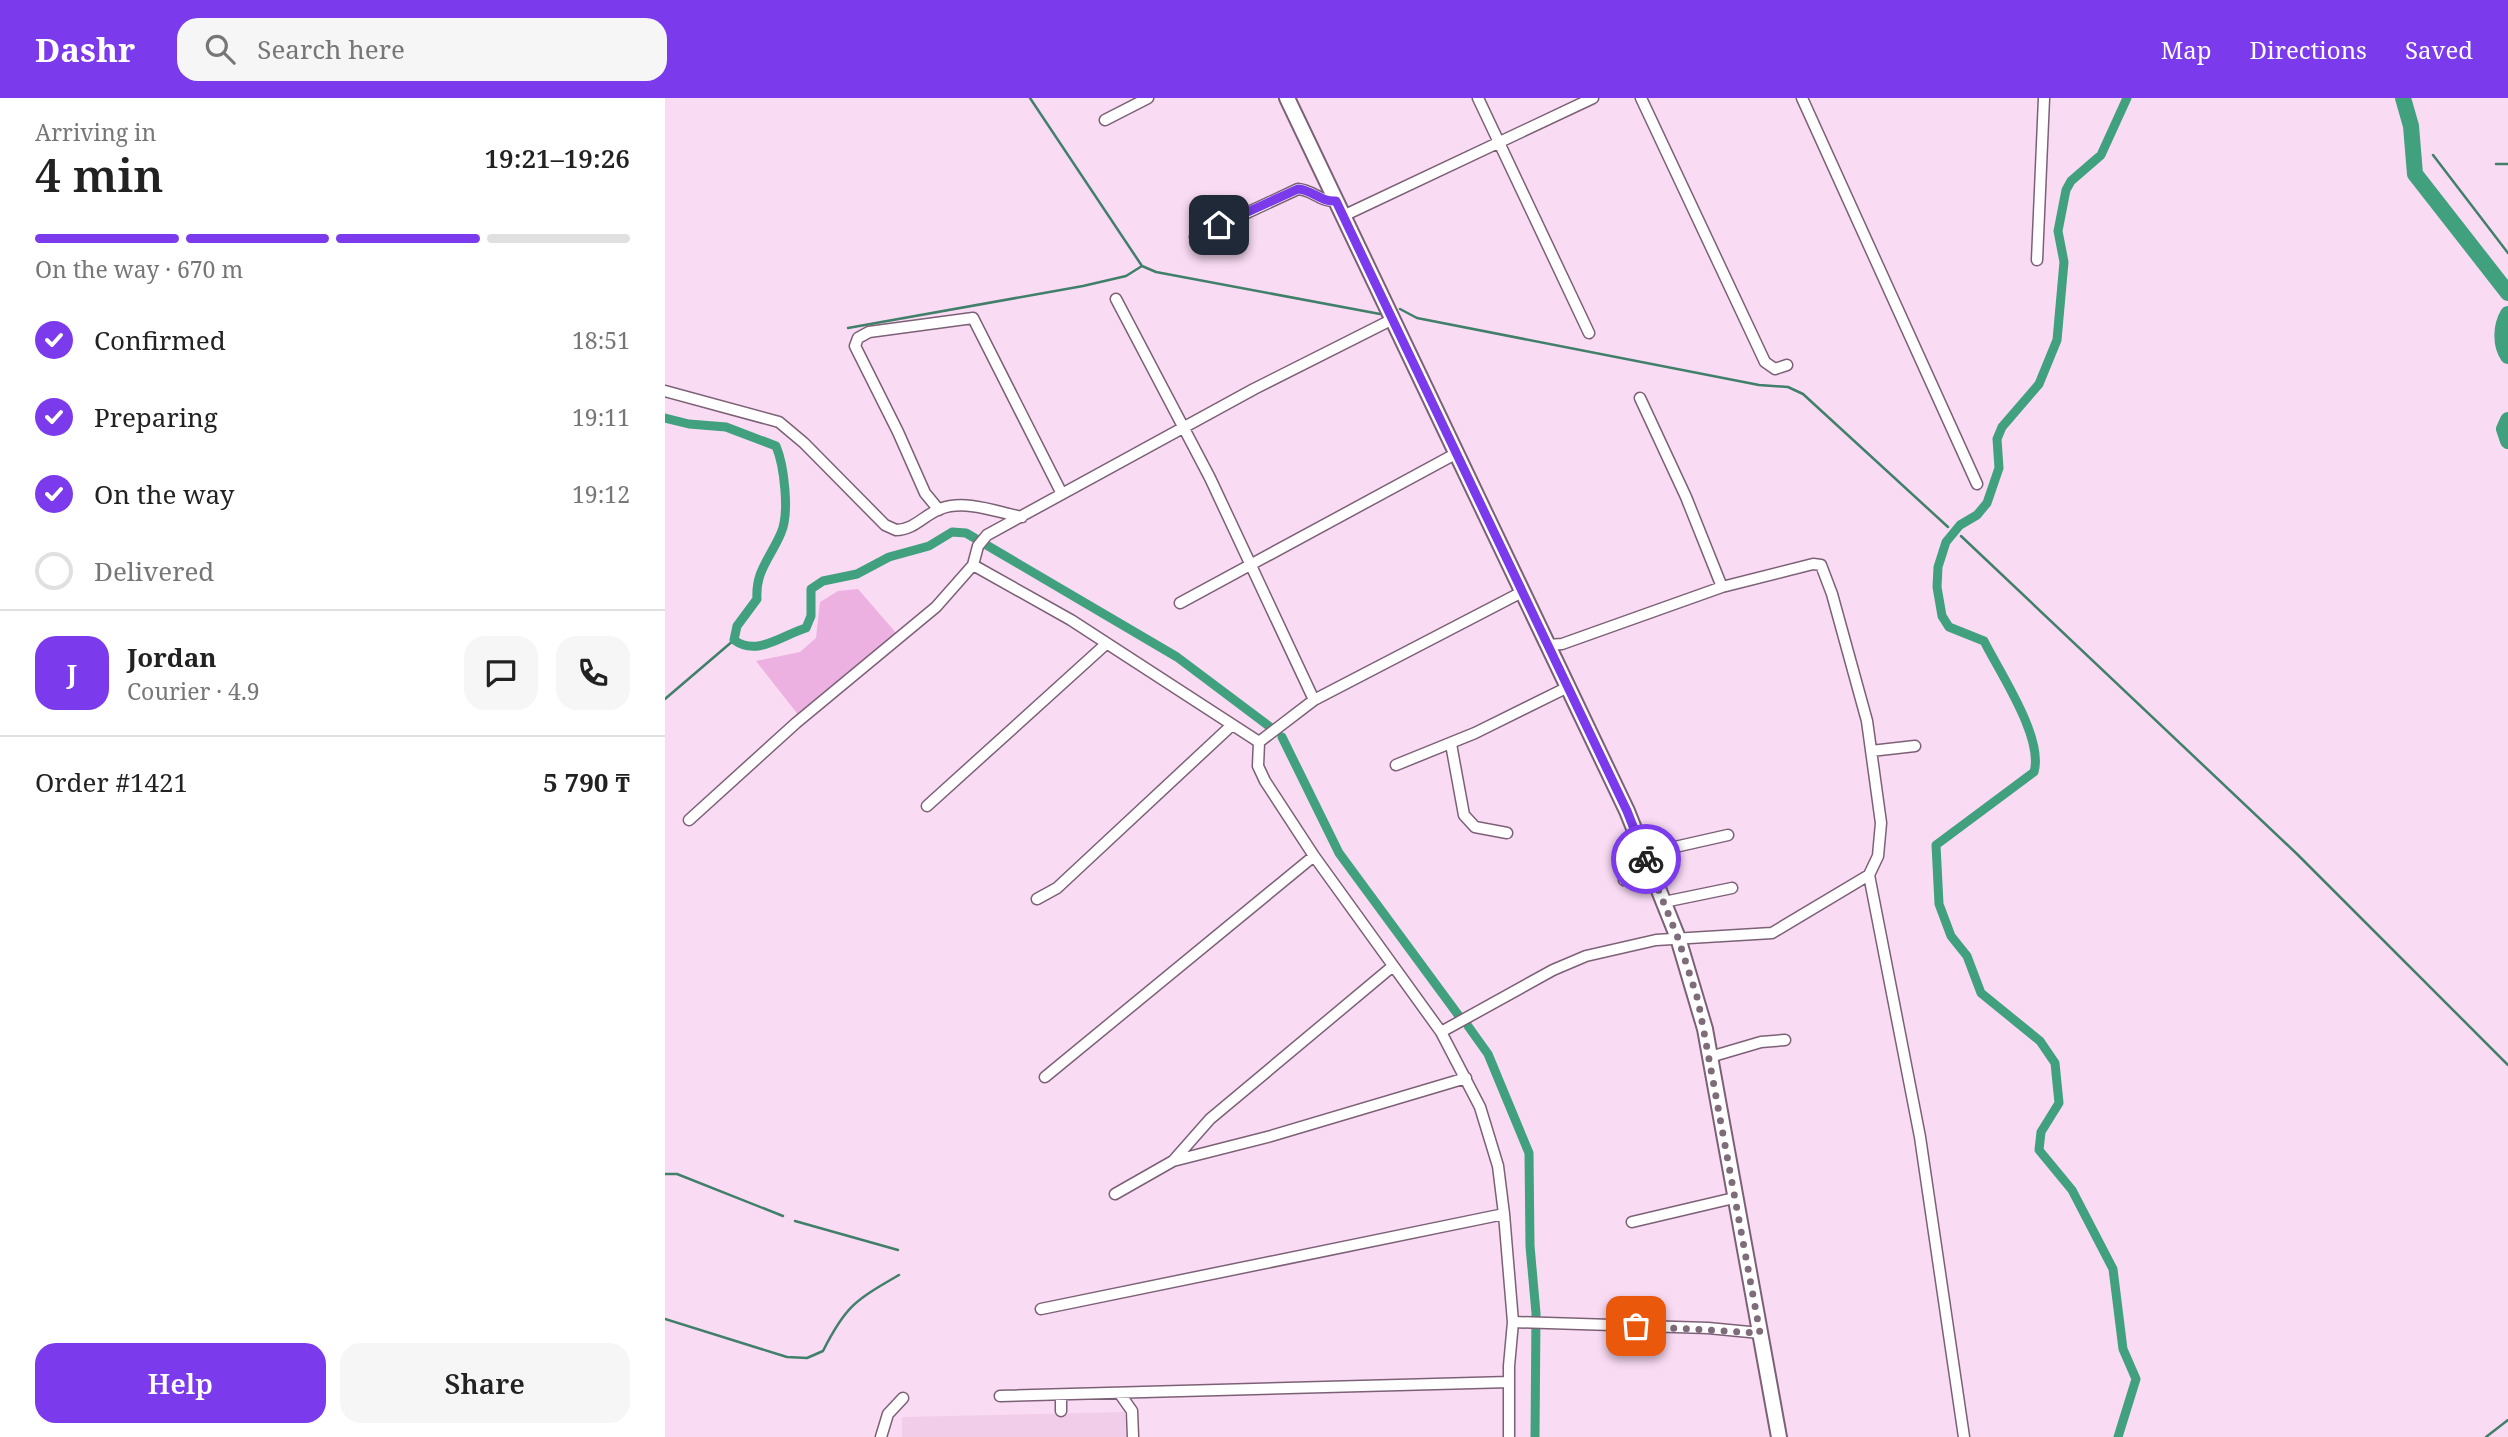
<!DOCTYPE html>
<meta charset="utf-8">
<style>
:root{--surface:#fff;--page:#f6f6f6;--text:#222;--muted:#767676;--line:#e0e0e0;--accent:#7c3aed}
body{margin:0;font-family:"Noto Serif",serif;background:var(--page);color:var(--text);height:100vh;display:flex;flex-direction:column;font-size:26px;white-space:nowrap}
*{box-sizing:border-box;margin:0}
p{font-size:23px;color:var(--muted)}
.icon{flex:none;width:38px;height:38px;fill:none;stroke:currentColor;stroke-width:2;stroke-linecap:round;stroke-linejoin:round}
.map{position:relative;flex:1;overflow:hidden}
.drawer{display:flex;flex-direction:column;background:var(--surface);width:665px}
.drawer>*{flex:none}
.pin{position:absolute;display:grid;place-items:center;width:60px;height:60px;color:#fff;margin:-30px;border-radius:14px;box-shadow:0 4px 10px #0006}
.courier{position:absolute;display:grid;place-items:center;width:70px;height:70px;margin:-35px;border:5px solid #7c3aed;border-radius:50%;background:#fff;color:#222;box-shadow:0 2px 9px #0007}
.headline em{font-style:normal;font-weight:600}
.headline div{display:flex;flex-direction:column-reverse}
.headline{display:flex;align-items:center;justify-content:space-between;height:119px;padding:0 35px}
h1{font-size:46px;font-weight:600;line-height:52px}
.bar{display:grid;grid-template-columns:repeat(4,1fr);gap:10px 7px;align-content:center;height:84px;padding:0 35px}
.bar i{height:9px;border-radius:5px;background:var(--line)}
.bar .selected{background:var(--accent)}
.bar p{grid-column:span 4}
.line{display:flex;align-items:center;gap:18px;padding:0 35px;border-top:2px solid var(--line)}
.line div{flex:1}
.round{display:grid;place-items:center;flex:none;width:74px;height:74px;border-radius:21px;background:var(--page)}
ol{padding:0 35px;list-style:none}
li{display:flex;align-items:center;gap:21px;height:77px}
li p{margin-inline-start:auto}
li .icon{padding:7px;border-radius:50%;background:var(--accent);color:#fff;stroke-width:4}
li:last-child{color:var(--muted)}
li i{width:38px;height:38px;border:4px solid var(--line);border-radius:50%}
.action{display:flex;gap:14px;margin-top:auto;padding:14px 35px}
.action a{flex:1;height:80px;border-radius:21px;background:var(--accent);color:#fff;font-size:28px;font-weight:600;line-height:80px;text-align:center}
.action a+a{background:var(--page);color:var(--text)}
header{display:flex;align-items:center;gap:42px;box-sizing:border-box;height:98px;padding:0 35px;background:var(--accent);color:#fff}
header strong{font-size:33px}
nav{display:flex;gap:38px;margin-inline-start:auto;font-size:24px}
.search{width:490px;height:63px;background:var(--page);display:flex;align-items:center;gap:18px;box-sizing:border-box;padding:0 24px;border-radius:21px;color:var(--muted);font-size:26px}
main{display:flex;flex:1;min-height:0}
.map>svg:first-child{display:block}
.built{fill:#f1cdea}
.green{fill:#edb1e1}
.lines{fill:none;stroke-linecap:round;stroke-linejoin:round}
.stream{stroke:#407f69;stroke-width:2.5}
.canal{stroke:#41a07d;stroke-width:9}
.river{stroke:#41a07d;stroke-width:16}
.minor-casing{stroke:#7c6176;stroke-width:13}
.secondary-casing{stroke:#7c6176;stroke-width:18}
.minor{stroke:#fff;stroke-width:10}
.secondary{stroke:#fff;stroke-width:14}
.done{stroke:#7f6c7b;stroke-width:7;stroke-dasharray:0 12.6}
.route{stroke:#7c3aed;stroke-width:9}
</style>
<header>
<strong>Dashr</strong>
<div class="search"><svg class="icon" aria-label="search" viewBox="0 0 24 24"><circle cx="10" cy="10" r="6"/><path d="M15 15l6 6"/></svg>Search here</div>
<nav><a>Map</a><a>Directions</a><a>Saved</a></nav>
</header>
<main>
<section class="drawer">
<div class="headline"><div><h1>4 min</h1><p>Arriving in</p></div><em>19:21–19:26</em></div>
<div class="bar"><i class="selected"></i><i class="selected"></i><i class="selected"></i><i></i><p>On the way · 670 m</p></div>
<ol>
<li><svg class="icon" aria-label="check" viewBox="0 0 24 24"><path d="M5 12l5 5 9-10"/></svg>Confirmed<p>18:51</p></li>
<li><svg class="icon" aria-label="check" viewBox="0 0 24 24"><path d="M5 12l5 5 9-10"/></svg>Preparing<p>19:11</p></li>
<li><svg class="icon" aria-label="check" viewBox="0 0 24 24"><path d="M5 12l5 5 9-10"/></svg>On the way<p>19:12</p></li>
<li><i></i>Delivered</li>
</ol>
<div class="line" style="height:126px"><b class="round" style="background:var(--accent);color:#fff">J</b><div><b>Jordan</b><p>Courier · 4.9</p></div><a class="round"><svg class="icon" aria-label="chat" viewBox="0 0 24 24"><path d="M4 5h16v11H9l-5 4z"/></svg></a><a class="round"><svg class="icon" aria-label="phone" viewBox="0 0 24 24"><path d="M5 4h4l2 5-3 2q2 4 5 5l2-3 5 2v4C11 20 4 13 5 4z"/></svg></a></div>
<div class="line" style="height:91px"><div>Order #1421</div><b>5 790 ₸</b></div>
<div class="action"><a>Help</a><a>Share</a></div>
</section>
<div class="map">
<svg width="1843" height="1339" viewBox="0 0 1843 1339">
<rect width="100%" height="100%" fill="#fadbf4"/>
<!-- built -->
<path class="built" d="M460 1314 461 1339H237V1319Z"/>
<!-- green -->
<path class="green" d="M193 491 232 536 135 619 91 563 135 554 151 540 155 504 173 493Z"/>
<g class="lines">
<!-- stream -->
<path class="stream" d="M365 0 477 168 491 174 715 216
M1768 57 1843 155
M1831 66H1843
M735 211 752 220 1094 287 1123 289 1138 296 1283 429
M183 230 418 188 461 178 477 168
M1296 438 1632 756 1843 967
M0 601 69 542
M0 1076H12L118 1118
M130 1123 233 1152
M0 1221 122 1259 142 1260 158 1253C181 1207 191 1202 234 1177
M1821 1339 1843 1322"/>
<!-- canal -->
<path class="canal" d="M0 320 24 326 61 329 111 348C119 367 125 415 116 435 106 459 90 473 92 501L72 528 69 542C92 559 117 537 141 530L146 518V491L158 483 192 476 224 459 264 448 287 434 301 435 512 559 609 632
M617 639 674 755 794 918
M803 928 823 956 864 1055 865 1148 871 1215 870 1339
M1453 1339 1471 1281 1458 1251 1448 1171 1407 1092 1374 1052 1376 1034 1394 1005 1390 965 1375 943 1316 895 1302 858 1286 838 1274 806 1271 747 1369 674C1379 640 1335 575 1319 543L1284 529 1277 518 1272 489 1273 469 1281 444 1295 427 1312 417 1322 405 1334 370 1332 341 1337 329 1374 286 1392 242 1399 164 1393 133 1401 92 1406 83 1436 57 1462 0"/>
<!-- river -->
<path class="river" d="M1738 0 1746 28 1750 76 1843 195
M1843 216C1836 228 1835 246 1843 258
M1843 322 1839 331 1843 343"/>
<defs>
<path id="minor" d="M813 0 924 235
M976 0 1100 264 1110 271 1122 267
M1137 0 1312 386
M440 22 483 0
M678 118 928 0
M530 139 633 91C648 92 655 104 671 103
M1372 162 1379 0
M451 201 545 380 649 602
M0 293 114 324 139 345 220 427 231 432C249 432 259 417 275 411 300 401 332 414 357 419
M975 300 1021 399 1057 489
M274 412 260 395 233 334 190 248 193 240 204 234 308 220 397 396
M308 467 406 522 594 644
M515 505 792 355
M786 646 799 717 810 729 842 735
M1206 653 1250 648
M731 667 810 635 903 589
M262 708 441 546
M24 722 131 625 271 509 308 467 313 448 322 437 589 291 728 221
M979 756 1063 737
M1204 777 1255 1039 1299 1339
M959 782 986 772
M372 801 392 790 567 627
M999 804 1067 790
M776 934 888 872 921 858 991 842 1107 835 1204 777 1213 758 1216 725 1202 623 1167 496 1156 467 1148 466 1057 489 897 546 883 547
M1045 959 1096 944 1120 942
M380 979 649 758
M508 1063 606 1038 801 980
M450 1096 508 1063 545 1021 728 868
M967 1124 1069 1100
M376 1211 839 1116
M848 1224 1043 1230 1095 1235
M455 1296 467 1313 468 1339
M396 1297V1313
M335 1298 844 1284
M216 1339 223 1316 238 1300
M844 1339V1268L848 1224 839 1116 833 1068 815 1009 776 934 649 758 600 683 593 668 594 644 649 602 857 494"/>
<path id="secondary" d="M622 0 962 713 1013 840 1040 931 1114 1339"/>
</defs>
<!-- minor casing -->
<use href="#minor" class="minor-casing"/>
<!-- secondary casing -->
<use href="#secondary" class="secondary-casing"/>
<!-- minor -->
<use href="#minor" class="minor"/>
<!-- secondary -->
<use href="#secondary" class="secondary"/>
</g>
<g class="lines">
<!-- done -->
<path class="done" d="M971 1228 1095 1235 1033 902 1013 840 981 761"/>
<!-- route -->
<path class="route" d="M554 127 633 91C648 92 655 104 671 103L962 713 981 761"/>
</g>
</svg>
<div class="pin" style="left:971px;top:1228px;background:#ea580c"><svg class="icon" aria-label="bag" viewBox="0 0 24 24"><path d="M5 8h14l-1 12H6zM9 8a3 3 0 0 1 6 0"/></svg></div>
<div class="pin" style="left:554px;top:127px;background:#1f2937"><svg class="icon" aria-label="home" viewBox="0 0 24 24"><path d="M3 11l9-7 9 7M6 9v11h12V9"/></svg></div>
<div class="courier" style="left:981px;top:761px"><svg class="icon" aria-label="bike" viewBox="0 0 24 24"><circle cx="6" cy="16" r="4"/><circle cx="18" cy="16" r="4"/><path d="M6 16l4-8h5l3 8M10 8l3 8H6M13 5h3"/></svg></div>
</div>
</main>
